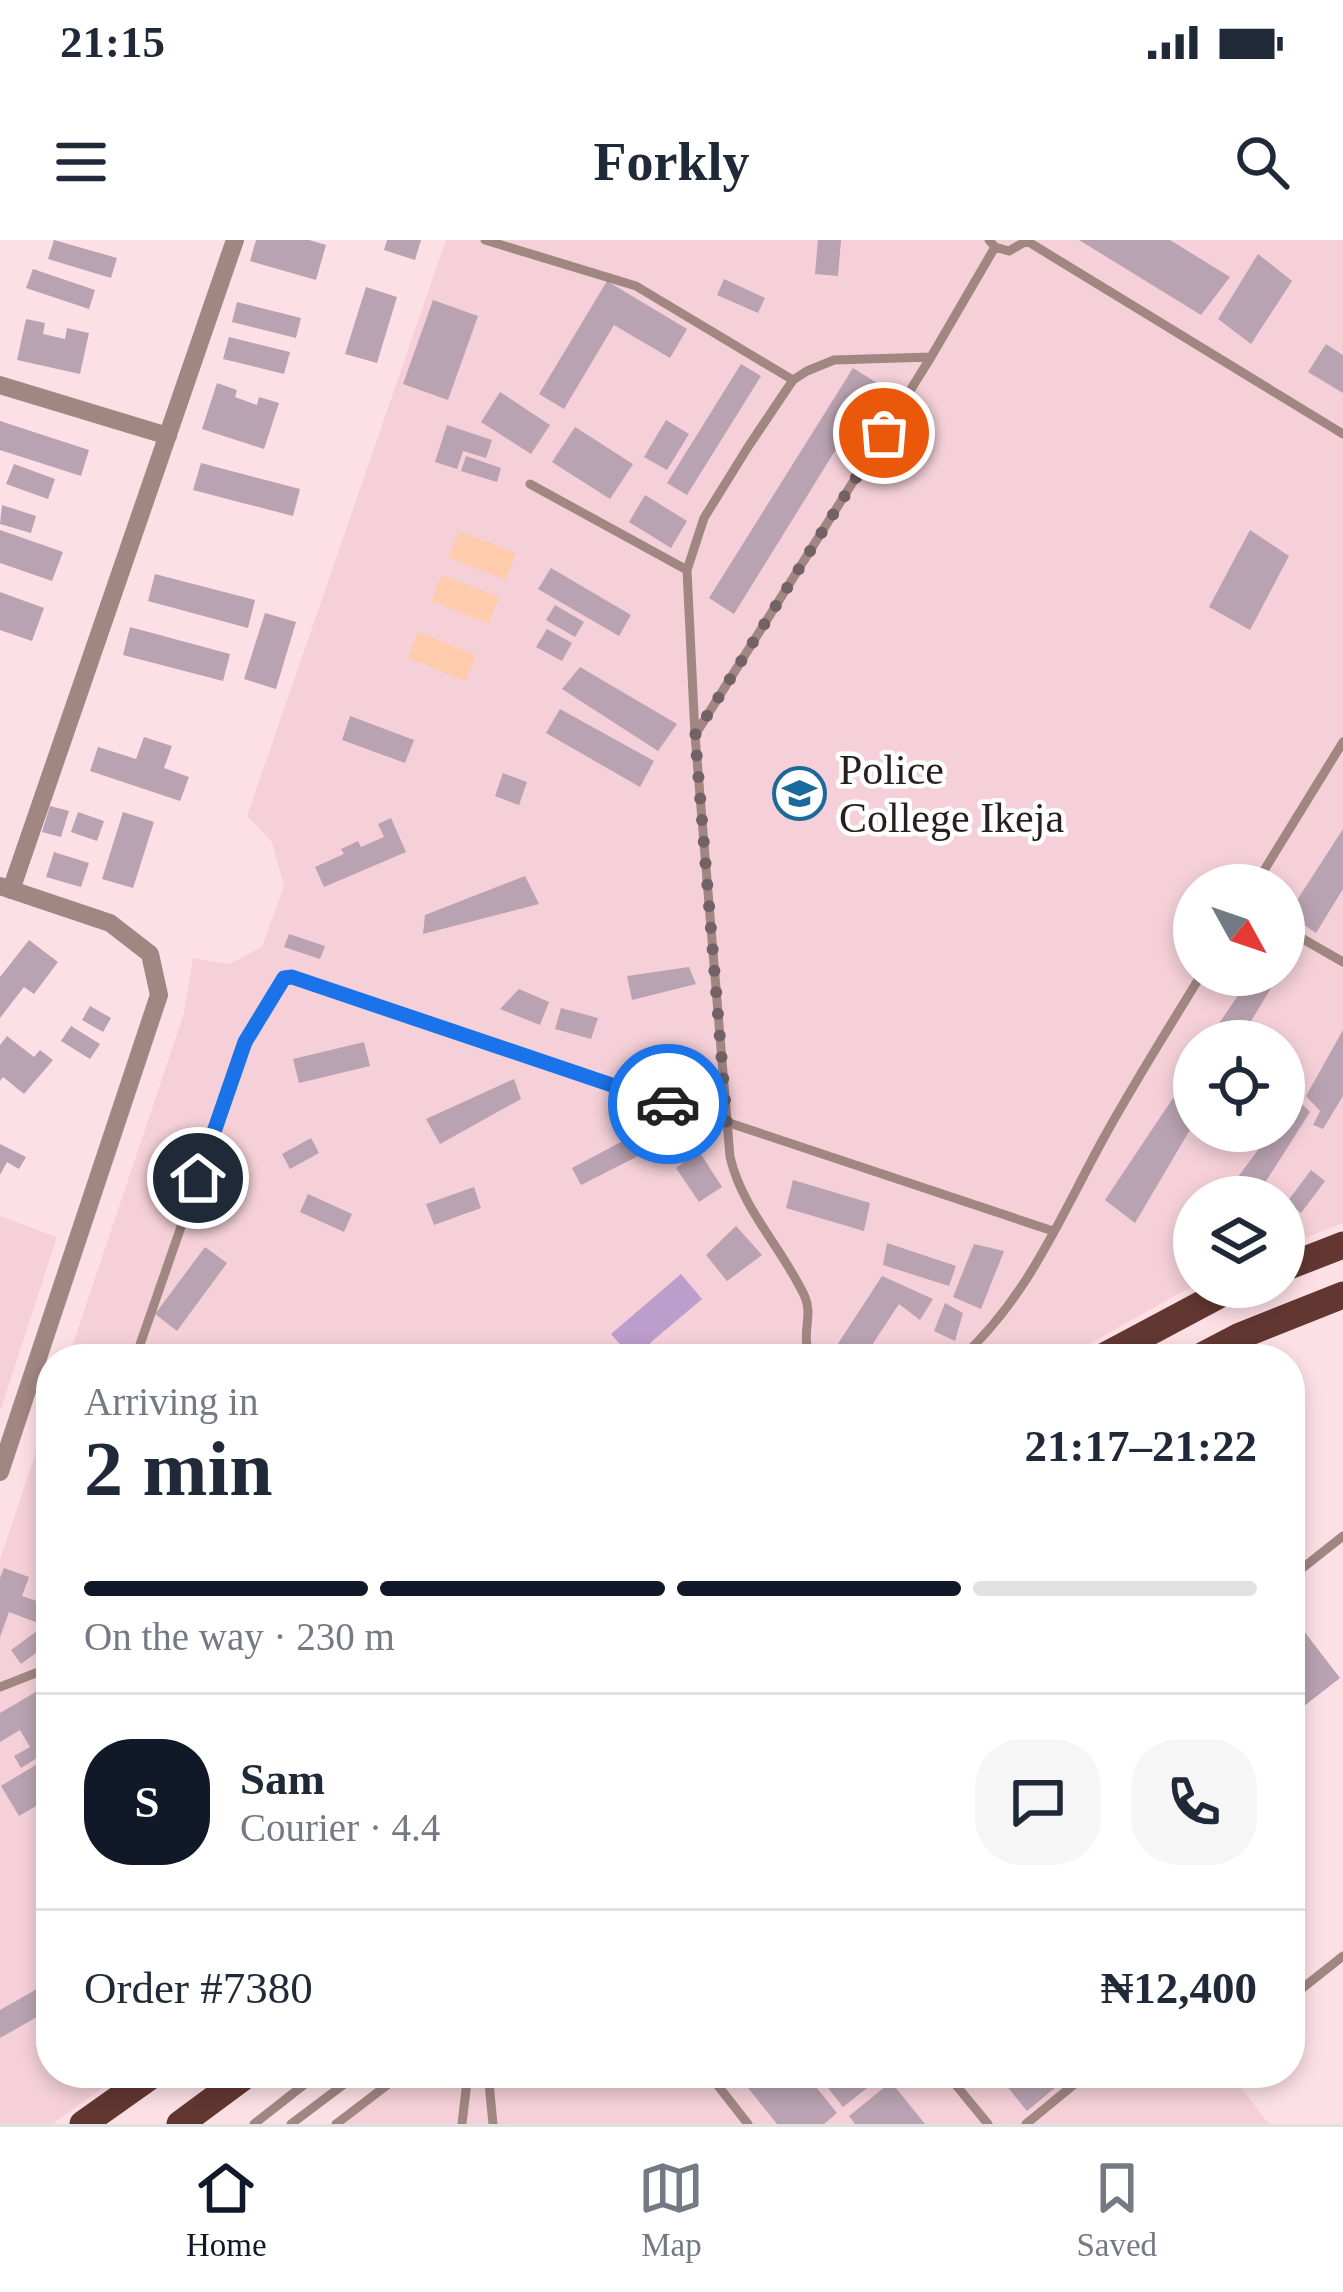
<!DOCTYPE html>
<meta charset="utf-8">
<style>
:root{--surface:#fff;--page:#f6f6f7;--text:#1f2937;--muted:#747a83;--line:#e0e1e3;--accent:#111827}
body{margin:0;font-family:Georgia,serif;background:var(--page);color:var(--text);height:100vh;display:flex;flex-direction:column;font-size:45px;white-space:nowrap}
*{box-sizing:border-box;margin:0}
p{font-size:39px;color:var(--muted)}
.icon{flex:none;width:66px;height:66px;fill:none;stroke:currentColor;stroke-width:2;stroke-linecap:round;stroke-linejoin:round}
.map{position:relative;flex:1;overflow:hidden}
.sheet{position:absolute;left:36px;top:1104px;width:1269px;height:744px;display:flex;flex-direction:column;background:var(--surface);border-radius:48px;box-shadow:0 6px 18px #0003}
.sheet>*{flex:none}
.needle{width:78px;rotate:130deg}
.buttons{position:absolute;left:1173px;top:624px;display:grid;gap:24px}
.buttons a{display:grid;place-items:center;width:132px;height:132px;border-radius:50%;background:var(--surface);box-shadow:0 6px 18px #0003;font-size:60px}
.pin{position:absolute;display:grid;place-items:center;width:102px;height:102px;color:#fff;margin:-51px;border:6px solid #fff;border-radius:50%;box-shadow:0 3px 12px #0007}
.courier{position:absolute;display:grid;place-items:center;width:120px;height:120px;margin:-60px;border:9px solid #1a73e8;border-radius:50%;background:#fff;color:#222;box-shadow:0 3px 15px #0007}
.head em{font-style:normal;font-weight:700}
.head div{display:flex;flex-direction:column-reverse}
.head{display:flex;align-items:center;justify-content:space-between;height:204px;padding:0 48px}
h1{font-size:78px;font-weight:700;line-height:90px}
.bar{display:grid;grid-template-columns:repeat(4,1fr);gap:18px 12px;align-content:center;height:144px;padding:0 48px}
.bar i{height:15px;border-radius:9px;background:var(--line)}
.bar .active{background:var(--accent)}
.bar p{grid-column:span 4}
.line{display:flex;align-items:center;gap:30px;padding:0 48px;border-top:3px solid var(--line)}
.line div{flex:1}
.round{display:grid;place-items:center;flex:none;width:126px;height:126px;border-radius:48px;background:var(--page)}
.status{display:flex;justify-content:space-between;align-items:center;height:84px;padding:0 60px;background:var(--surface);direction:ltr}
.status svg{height:33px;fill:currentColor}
header{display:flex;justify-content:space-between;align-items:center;height:156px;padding:0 48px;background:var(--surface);font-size:54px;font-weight:700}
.menu{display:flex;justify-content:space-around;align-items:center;height:168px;border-top:3px solid var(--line);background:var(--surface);font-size:33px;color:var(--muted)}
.menu a{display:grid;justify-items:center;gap:6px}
.menu .active{color:var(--accent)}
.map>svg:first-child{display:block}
.built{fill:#f5d0d8;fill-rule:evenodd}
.green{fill:#fecbad}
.water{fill:#bd9dcb}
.building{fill:#b9a2b1}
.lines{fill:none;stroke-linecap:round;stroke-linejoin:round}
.lane{stroke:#a18682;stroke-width:9}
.street{stroke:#a18682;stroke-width:18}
.primary{stroke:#623732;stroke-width:27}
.done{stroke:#736265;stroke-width:12;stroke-dasharray:0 21.6}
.route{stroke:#1a73e8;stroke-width:15}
.labels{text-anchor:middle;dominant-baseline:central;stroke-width:9;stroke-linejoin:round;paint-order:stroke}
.poi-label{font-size:42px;fill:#281e20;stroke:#fff;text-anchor:start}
</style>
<div class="status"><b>21:15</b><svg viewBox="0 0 49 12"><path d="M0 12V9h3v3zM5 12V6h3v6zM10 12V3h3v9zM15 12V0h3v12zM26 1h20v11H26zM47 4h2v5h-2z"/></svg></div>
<header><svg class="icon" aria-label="menu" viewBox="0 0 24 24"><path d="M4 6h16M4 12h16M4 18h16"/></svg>Forkly<svg class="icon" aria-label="search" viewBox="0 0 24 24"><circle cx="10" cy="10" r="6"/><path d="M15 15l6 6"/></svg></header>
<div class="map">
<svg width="1343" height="1884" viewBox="0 0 1343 1884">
<rect width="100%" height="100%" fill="#fde0e6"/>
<!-- built -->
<path class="built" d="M446 0H1343V983L1284 1006V957H1194V1045L1063 1119H68L184 773 193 718 229 724 262 707 284 646 272 602 247 576ZM1194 645H1284V735H1194ZM1194 801H1284V891H1194Z
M0 976 57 997 0 1172Z
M51 1168V1833H123L53 1884H0V1319Z
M401 1833H1230L1269 1884H337Z"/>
<!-- green -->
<path class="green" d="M459 291 516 313 506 340 448 317Z
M442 335 499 357 489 384 431 361Z
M418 392 476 415 465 441 408 418Z"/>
<!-- water -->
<path class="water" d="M681 1034 702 1059 650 1103 663 1119H633L611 1094Z"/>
<!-- building -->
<path class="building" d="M54 0 117 18 111 38 48 19Z
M256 0H309L326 5 316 40 250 21Z
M387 0H421L415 20 384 10Z
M818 0H841L838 36 815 34Z
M1079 0H1170L1230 37 1201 75Z
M1258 14 1292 41 1251 104 1218 79Z
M33 29 95 50 89 69 26 48Z
M724 39 765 58 758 73 717 55Z
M607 41 687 89 670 118 614 85 564 169 539 154Z
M366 47 397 57 377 123 345 114Z
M433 60 478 76 448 160 403 144Z
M237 62 301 78 296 98 232 82Z
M26 79 45 83 43 94 65 99 67 88 89 93 80 134 17 120Z
M229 97 290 112 284 134 223 119Z
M1326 104 1343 115V153L1308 132Z
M741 124 761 136 687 255 667 243Z
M853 128 877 143 734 374 709 358Z
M217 143 237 150 235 157 257 165 259 157 279 163 264 209 202 189Z
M500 152 550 185 531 214 481 182Z
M666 180 689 194 667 230 644 217Z
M0 181 89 210 81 236 0 210Z
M447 185 492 200 486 218 463 211 457 229 435 222Z
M575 187 633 224 610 259 552 222Z
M466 216 501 228 497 242 461 231Z
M201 223 300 249 293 276 193 250Z
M14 224 55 239 48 259 6 244Z
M645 255 687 281 671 308 629 282Z
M2 265 36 276 31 293 0 284Z
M0 290 63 312 52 341 0 323Z
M1250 290 1289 316 1250 390 1209 367Z
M551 328 631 375 619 396 538 349Z
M155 334 255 360 248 388 148 361Z
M0 352 44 368 32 401 0 390Z
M555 365 584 382 575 397 546 380Z
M265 373 296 382 276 449 244 439Z
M130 387 230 414 223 441 123 415Z
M547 389 572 403 562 421 536 407Z
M580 427 677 484 658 511 562 449Z
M560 469 654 521 640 547 546 493Z
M350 476 414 500 405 523 342 500Z
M144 497 172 506 164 528 189 537 180 561 90 531 98 507 136 519Z
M503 533 527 542 519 565 495 556Z
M50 566 69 571 61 597 42 592Z
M78 572 104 581 97 601 71 592Z
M123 572 154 582 133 648 102 639Z
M391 578 406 612 324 647 315 627 344 614 341 609 358 601 361 607 384 597 378 584Z
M1343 589V649L1316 693 1288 674Z
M54 612 89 623 81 647 46 637Z
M525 636 539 664 423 694 425 675Z
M289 694 325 706 320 719 284 707Z
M29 700 58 722 34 754 24 747 0 778V737Z
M689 727 696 744 632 760 627 736Z
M1252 735H1279L1239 801H1207Z
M519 749 549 762 540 785 500 769Z
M90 766 111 778 103 792 82 780Z
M561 768 598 778 591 799 555 789Z
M71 786 100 804 90 819 61 801Z
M1343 790V856L1323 889 1313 885 1320 871 1306 856Z
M7 796 34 817 40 810 53 820 24 854 3 837 0 841V805Z
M364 802 370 826 299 843 293 819Z
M514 839 521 859 440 904 426 879Z
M1173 858 1194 871V883L1135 983 1105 960Z
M1296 858 1310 872 1256 957H1240L1229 949 1272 891H1284V874Z
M649 887 656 907 581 945 572 928Z
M311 898 319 913 290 929 282 914Z
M0 904 26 917 19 929 7 922 0 935Z
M699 911 722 947 699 962 676 928Z
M1311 930 1325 941 1301 973 1287 962Z
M793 940 870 963 864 991 786 968Z
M474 947 481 968 434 985 426 964Z
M308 954 352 974 344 992 300 972Z
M736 986 762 1015 727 1041 706 1015Z
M887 1003 956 1026 949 1046 883 1025Z
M974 1004 1004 1011 981 1069 953 1057Z
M205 1007 227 1023 177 1091 155 1074Z
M882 1036 933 1059 920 1080 899 1064 872 1105 893 1119H828Z
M945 1063 963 1073 955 1101 934 1091Z
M4 1328 29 1337 22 1356 51 1366 46 1386 9 1372 0 1397V1338Z
M1290 1373 1340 1438 1290 1477Z
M37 1391 47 1405 21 1424 11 1410Z
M51 1443V1557L19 1576 1 1546 39 1523 37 1518 21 1528 14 1516 30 1507 20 1490 0 1502V1473Z
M51 1741V1769L0 1798V1770Z
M736 1833H805L837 1873 824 1884H777Z
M816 1833H886L843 1867Z
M996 1833H1065L1068 1837 1027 1871Z
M891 1842 925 1884H855L849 1876Z"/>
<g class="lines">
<!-- lane -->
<path class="lane" d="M485 0 636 46 793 140
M989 0 995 7 1009 11 1028 0
M1027 1 1343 194
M530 244 687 330
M695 495 687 330 704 278 748 207 793 140 807 131 834 120 931 117
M1255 645 1343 502
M1284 688 1343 722
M135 1119 245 803 284 738 292 737 1053 991
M813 1119C798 1099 814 1077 805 1057 782 1007 743 971 730 917L695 495 931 117 995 7
M960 1119C1027 1058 1058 982 1101 903 1132 846 1167 791 1201 735
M1290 1338 1343 1296
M0 1447 51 1427
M1290 1758 1343 1716
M488 1833 493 1884
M708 1833 748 1884
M946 1833 988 1884
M254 1884 319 1833
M291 1884 359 1833
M336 1884 403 1833
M462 1884 468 1833
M1026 1884 1088 1833"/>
<!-- street -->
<path class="street" d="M0 145 168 196
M0 646 110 683 150 714 159 755 0 1232
M11 650 235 0"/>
<!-- primary -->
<path class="primary" d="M1284 1028 1343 1005
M1099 1119 1234 1047
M1196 1119 1240 1096 1343 1055
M83 1884 155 1833
M180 1884 249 1833"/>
</g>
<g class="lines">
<!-- done -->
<path class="done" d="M668 864 727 884 695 495 884 193"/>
<!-- route -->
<path class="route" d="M198 938 245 802 284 738 292 737 668 864"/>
</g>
<!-- icons -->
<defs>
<symbol id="school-ring" viewBox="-11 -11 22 22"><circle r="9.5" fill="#fff" stroke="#1a699b" stroke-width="1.5"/><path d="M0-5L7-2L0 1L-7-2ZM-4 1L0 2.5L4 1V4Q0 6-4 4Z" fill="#1a699b"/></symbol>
</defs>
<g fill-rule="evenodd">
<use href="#school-ring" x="770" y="524" width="59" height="59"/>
</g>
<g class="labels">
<!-- poi labels -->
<g class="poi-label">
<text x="839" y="530">Police<tspan x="839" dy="48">College Ikeja</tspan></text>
</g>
</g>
</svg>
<div class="buttons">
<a><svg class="needle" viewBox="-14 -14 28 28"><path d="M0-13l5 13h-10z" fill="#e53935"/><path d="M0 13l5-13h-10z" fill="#747a83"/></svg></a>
<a><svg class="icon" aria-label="locate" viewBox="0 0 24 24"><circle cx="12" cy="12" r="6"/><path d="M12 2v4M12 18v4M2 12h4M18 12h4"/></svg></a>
<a><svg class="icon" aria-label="layers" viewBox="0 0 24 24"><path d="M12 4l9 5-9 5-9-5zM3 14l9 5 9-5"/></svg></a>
</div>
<div class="pin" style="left:884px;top:193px;background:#ea580c"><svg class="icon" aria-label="bag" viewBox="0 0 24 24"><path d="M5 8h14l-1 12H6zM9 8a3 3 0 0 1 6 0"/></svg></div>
<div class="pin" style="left:198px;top:938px;background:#1f2937"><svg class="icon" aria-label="home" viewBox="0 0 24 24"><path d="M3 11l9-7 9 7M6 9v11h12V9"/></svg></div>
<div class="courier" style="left:668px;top:864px"><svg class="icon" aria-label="car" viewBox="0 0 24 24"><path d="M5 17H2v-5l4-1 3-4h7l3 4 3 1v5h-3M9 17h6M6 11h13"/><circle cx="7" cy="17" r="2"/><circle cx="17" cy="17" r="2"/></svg></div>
<section class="sheet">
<div class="head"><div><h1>2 min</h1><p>Arriving in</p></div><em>21:17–21:22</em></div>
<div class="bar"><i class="active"></i><i class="active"></i><i class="active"></i><i></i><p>On the way · 230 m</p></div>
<div class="line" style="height:216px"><b class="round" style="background:var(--accent);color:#fff">S</b><div><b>Sam</b><p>Courier · 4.4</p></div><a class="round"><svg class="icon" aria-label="chat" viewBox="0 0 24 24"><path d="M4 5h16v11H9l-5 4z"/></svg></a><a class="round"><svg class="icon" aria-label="phone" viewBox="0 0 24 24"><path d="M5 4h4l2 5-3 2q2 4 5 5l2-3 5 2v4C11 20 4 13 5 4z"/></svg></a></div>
<div class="line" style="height:156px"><div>Order #7380</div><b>₦12,400</b></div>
</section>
</div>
<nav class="menu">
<a class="active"><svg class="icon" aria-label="home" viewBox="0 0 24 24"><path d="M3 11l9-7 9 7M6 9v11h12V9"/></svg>Home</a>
<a><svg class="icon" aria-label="map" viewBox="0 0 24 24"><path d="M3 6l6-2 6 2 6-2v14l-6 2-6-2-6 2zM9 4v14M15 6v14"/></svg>Map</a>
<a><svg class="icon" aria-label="saved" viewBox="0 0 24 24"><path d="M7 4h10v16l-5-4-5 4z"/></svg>Saved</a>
</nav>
